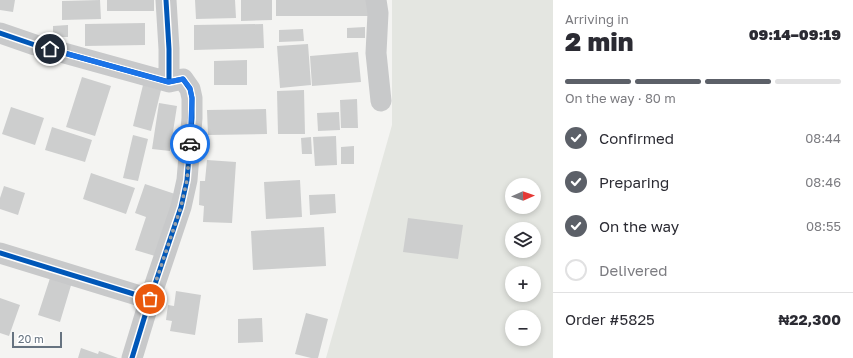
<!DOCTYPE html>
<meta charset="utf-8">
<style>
:root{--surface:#fff;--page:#f2f2f3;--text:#2b2b33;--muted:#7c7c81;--line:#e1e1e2;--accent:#5c6068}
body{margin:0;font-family:"Golos Text",sans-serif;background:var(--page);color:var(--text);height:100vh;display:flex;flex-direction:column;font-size:15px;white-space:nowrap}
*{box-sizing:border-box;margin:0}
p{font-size:13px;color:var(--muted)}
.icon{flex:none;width:22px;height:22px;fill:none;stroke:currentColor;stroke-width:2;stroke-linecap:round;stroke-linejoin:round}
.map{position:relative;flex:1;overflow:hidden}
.details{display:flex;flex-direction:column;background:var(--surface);width:300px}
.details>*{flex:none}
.needle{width:26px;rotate:88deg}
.fabs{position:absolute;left:505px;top:178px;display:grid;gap:8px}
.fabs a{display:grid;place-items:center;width:36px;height:36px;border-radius:50%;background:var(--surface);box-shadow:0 2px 6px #0003;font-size:20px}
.scale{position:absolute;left:12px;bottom:10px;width:50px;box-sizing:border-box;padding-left:4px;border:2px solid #667380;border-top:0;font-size:11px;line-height:14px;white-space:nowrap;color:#667380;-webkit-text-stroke:3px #fff;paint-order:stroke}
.pin{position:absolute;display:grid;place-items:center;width:34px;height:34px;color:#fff;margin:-17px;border:2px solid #fff;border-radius:50%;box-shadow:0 1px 4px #0007}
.courier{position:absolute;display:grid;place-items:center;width:40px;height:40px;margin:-20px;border:3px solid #1a73e8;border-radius:50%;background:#fff;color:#222;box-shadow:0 1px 5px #0007}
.overview em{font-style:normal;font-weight:800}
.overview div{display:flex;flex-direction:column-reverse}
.overview{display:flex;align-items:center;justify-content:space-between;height:68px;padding:0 12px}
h1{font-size:26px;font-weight:800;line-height:30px}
.bar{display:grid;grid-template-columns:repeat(4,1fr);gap:6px 4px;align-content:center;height:48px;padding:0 12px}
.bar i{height:5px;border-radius:3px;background:var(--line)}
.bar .on{background:var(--accent)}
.bar p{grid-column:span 4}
.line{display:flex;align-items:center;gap:10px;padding:0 12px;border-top:1px solid var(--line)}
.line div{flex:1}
ol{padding:0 12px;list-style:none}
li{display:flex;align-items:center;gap:12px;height:44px}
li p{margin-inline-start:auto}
li .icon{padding:4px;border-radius:50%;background:var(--accent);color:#fff;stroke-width:4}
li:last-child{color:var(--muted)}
li i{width:22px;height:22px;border:2px solid var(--line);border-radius:50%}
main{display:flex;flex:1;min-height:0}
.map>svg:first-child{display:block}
.green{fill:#e4e6e1;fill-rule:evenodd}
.building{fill:#cdcece}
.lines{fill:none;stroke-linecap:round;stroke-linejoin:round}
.minor{stroke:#c8c9ca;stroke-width:21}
.cycleway-casing{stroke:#fff;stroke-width:8}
.cycleway{stroke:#0057b8;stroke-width:5}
.done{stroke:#98a0a8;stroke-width:4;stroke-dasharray:0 7.2}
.route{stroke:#1a73e8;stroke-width:5}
</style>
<main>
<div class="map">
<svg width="553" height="358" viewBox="0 0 553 358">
<rect width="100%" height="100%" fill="#f4f4f2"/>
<!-- green -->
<path class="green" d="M392 0H553V358H326L392 125ZM512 185H534V207H512ZM512 229H534V251H512ZM512 273H534V295H512ZM512 317H534V339H512Z"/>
<!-- building -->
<path class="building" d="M0 0H15L13 12 0 10Z
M100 0 101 19 62 20V1Z
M107 0H154V11H107Z
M195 0H235L236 18 196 19Z
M241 0H272V20L241 21Z
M276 0H368V16H276Z
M145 23V45L85 46V24Z
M263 24 264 48 194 50V25Z
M68 25V37H53V26Z
M365 27V38H347V28Z
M303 29 304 41 279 42V30Z
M308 44 311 85 280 88 277 46Z
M358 52 361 82 312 86 310 56Z
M247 60V85H214V61Z
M82 77 111 86 95 136 66 127Z
M143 85 161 90 151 131 133 126Z
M304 90 305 134H278L277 91Z
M357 99 358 128H341L340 100Z
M159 103 177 106 170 151 152 149Z
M11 107 44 118 35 145 2 134Z
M266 109 267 134 208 135 207 110Z
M339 112 340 130 318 131 317 113Z
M52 127 92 140 85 162 45 150Z
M133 135 148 139 138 181 123 178Z
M336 136 337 165 315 166 313 137Z
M311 137 312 154H302L301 138Z
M354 146V164H341V147Z
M207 160 236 162 232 223 203 222 204 206 199 205 200 181H205Z
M91 173 135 188 126 214 83 199Z
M300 180 302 217 266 219 264 182Z
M145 184 175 194 155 256 135 250 146 217 135 213Z
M4 186 25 193 18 215 0 209V198Z
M335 194 336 213 310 215 309 195Z
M408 218 463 225 458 259 403 252Z
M324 227 326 266 253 270 251 231Z
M51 275 72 282 60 322 38 315Z
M176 291 201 295 195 335 170 331 172 321 166 320 168 305 174 306Z
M0 298 20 305 9 336 0 333Z
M306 313 328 319 318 358H311L295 354Z
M262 318 263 342 238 343V319Z
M81 348 98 354 99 351 118 358H78Z"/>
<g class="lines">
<!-- minor -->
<path class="minor" d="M376 0 378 13 376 53 381 101
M0 33 35 45 169 82
M0 253 150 299
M132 358 150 299 181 207 187 180 192 118V98L190 89 183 79 169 82V49L166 0"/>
<defs>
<path id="cycleway" d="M0 33 35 45 169 82
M0 253 150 299
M132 358 150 299 181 207 187 180 192 118V98L190 89 183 79 169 82V49L166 0"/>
</defs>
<!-- cycleway casing -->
<use href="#cycleway" class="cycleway-casing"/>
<!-- cycleway -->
<use href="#cycleway" class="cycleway"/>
</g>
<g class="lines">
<!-- done -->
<path class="done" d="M150 299 181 207 187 180 190 144"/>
<!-- route -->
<path class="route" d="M50 49 168 82 183 79 190 88 192 98 190 144"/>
</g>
</svg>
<div class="fabs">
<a><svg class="needle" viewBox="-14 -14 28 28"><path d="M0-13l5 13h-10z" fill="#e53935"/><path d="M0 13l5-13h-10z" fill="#7c7c81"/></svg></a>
<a><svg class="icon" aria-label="layers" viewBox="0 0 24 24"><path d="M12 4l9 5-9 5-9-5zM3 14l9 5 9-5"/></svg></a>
<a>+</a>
<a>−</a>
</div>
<div class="scale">20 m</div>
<div class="pin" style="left:150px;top:299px;background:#ea580c"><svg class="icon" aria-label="bag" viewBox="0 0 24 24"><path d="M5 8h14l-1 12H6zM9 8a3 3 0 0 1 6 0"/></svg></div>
<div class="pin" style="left:50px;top:49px;background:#1f2937"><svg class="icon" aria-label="home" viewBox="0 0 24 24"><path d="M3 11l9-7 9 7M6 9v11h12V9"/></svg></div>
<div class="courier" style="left:190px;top:144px"><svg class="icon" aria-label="car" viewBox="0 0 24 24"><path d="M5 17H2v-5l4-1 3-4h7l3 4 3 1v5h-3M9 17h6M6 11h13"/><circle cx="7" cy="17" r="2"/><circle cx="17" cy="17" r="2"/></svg></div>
</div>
<section class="details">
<div class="overview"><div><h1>2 min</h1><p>Arriving in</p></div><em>09:14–09:19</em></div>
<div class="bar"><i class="on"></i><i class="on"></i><i class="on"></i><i></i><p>On the way · 80 m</p></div>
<ol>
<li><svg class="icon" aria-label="check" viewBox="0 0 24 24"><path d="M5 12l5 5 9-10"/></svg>Confirmed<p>08:44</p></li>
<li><svg class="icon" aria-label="check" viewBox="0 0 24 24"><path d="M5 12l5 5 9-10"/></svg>Preparing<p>08:46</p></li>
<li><svg class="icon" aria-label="check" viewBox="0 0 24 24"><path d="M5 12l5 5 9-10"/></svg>On the way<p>08:55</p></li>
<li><i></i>Delivered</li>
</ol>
<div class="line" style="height:52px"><div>Order #5825</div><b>₦22,300</b></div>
</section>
</main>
